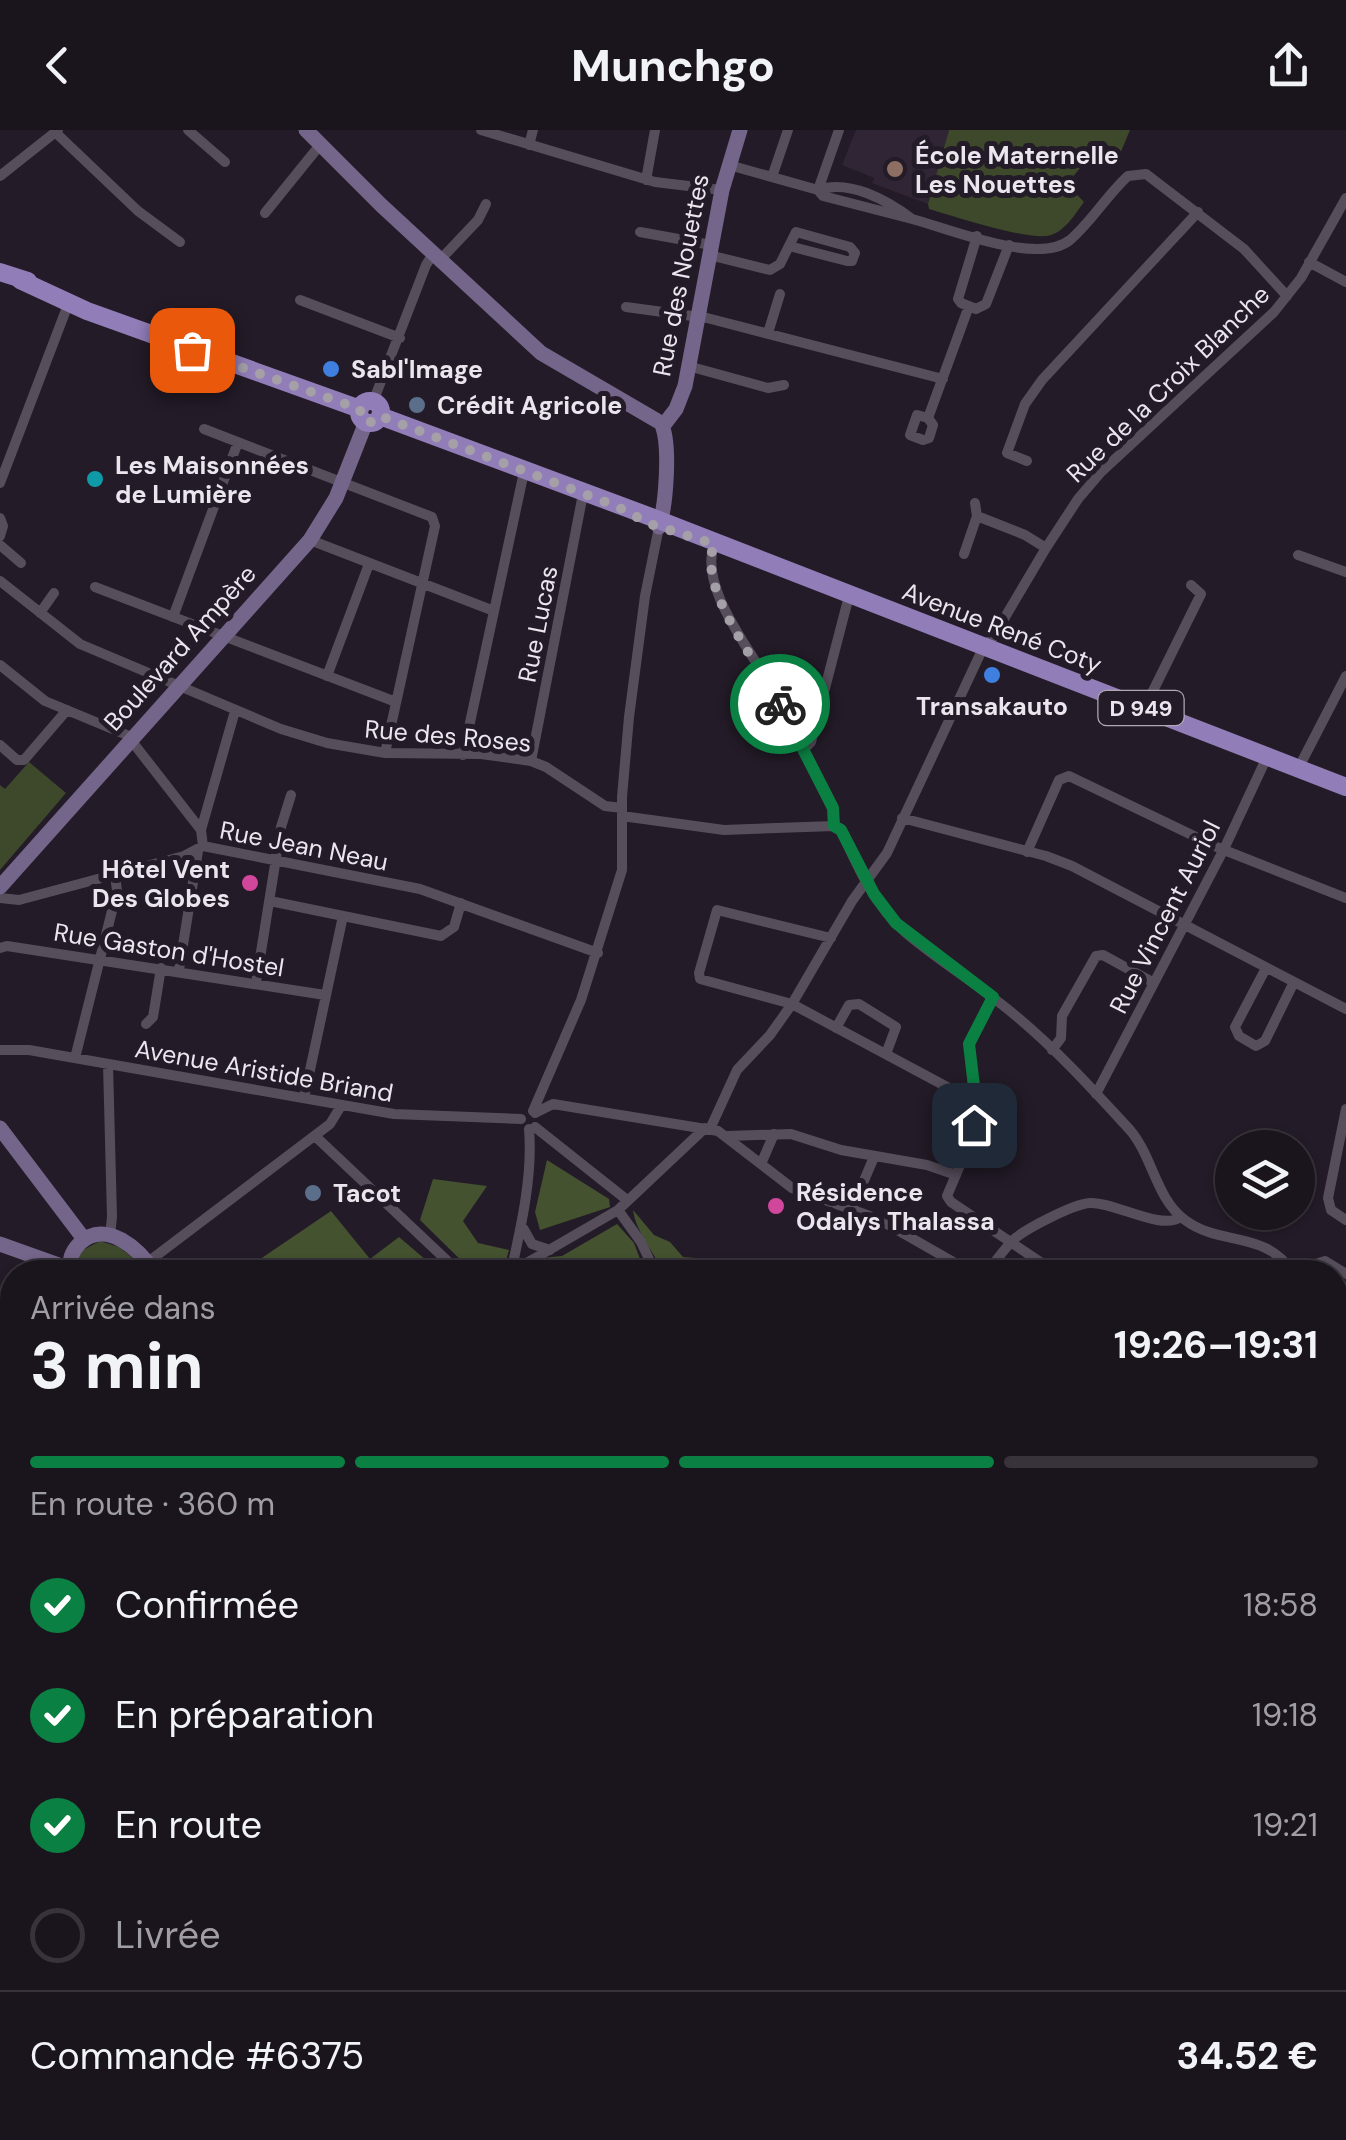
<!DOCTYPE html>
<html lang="fr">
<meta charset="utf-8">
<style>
:root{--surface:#1a141d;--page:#231d26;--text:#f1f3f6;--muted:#9f9ea4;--line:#38333b;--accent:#0b8043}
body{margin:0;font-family:"DM Sans",sans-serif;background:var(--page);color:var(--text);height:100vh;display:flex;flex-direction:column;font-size:38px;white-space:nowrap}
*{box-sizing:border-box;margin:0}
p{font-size:32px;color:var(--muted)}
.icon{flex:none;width:55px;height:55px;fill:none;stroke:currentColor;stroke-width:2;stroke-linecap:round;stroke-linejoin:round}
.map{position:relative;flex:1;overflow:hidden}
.sheet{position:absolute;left:0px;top:1130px;width:1348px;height:880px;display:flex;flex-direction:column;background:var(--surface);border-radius:40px 40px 0 0;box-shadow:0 2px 8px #0004,0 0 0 2px var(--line)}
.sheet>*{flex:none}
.controls{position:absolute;left:1215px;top:1000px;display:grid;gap:20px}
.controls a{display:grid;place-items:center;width:100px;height:100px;border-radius:50%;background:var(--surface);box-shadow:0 2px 8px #0004,0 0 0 2px var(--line);font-size:50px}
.pin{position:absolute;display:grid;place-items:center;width:85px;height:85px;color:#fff;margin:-42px;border-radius:20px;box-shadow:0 5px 15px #0006}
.courier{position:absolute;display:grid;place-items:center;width:100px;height:100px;margin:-50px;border:8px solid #0b8043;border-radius:50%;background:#fff;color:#222;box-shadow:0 2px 12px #0007}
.overview em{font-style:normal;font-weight:700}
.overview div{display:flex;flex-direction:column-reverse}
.overview{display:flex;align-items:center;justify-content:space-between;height:170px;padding:0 30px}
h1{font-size:65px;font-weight:700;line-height:75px}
.bar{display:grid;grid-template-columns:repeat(4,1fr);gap:15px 10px;align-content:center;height:120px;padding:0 30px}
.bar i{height:12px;border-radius:8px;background:var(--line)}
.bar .selected{background:var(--accent)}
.bar p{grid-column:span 4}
.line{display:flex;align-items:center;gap:25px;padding:0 30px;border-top:2px solid var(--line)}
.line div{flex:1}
ol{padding:0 30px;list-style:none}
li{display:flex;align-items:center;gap:30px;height:110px}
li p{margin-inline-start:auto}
li .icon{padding:10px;border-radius:50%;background:var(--accent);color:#fff;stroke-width:4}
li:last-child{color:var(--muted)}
li i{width:55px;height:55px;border:5px solid var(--line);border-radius:50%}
header{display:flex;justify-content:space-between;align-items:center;height:130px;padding:0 30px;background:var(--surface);font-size:45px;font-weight:700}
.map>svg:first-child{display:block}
.education{fill:#302534}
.green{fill:#3d492a}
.forest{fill:#445230}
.water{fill:#0a3648}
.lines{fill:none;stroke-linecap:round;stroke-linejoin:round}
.stream{stroke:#0a3648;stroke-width:2.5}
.street{stroke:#574e5c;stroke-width:10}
.secondary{stroke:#74658a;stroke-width:15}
.primary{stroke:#917db7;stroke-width:18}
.done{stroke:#a59fa8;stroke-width:10;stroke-dasharray:0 18}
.route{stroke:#0b8043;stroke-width:12}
.education-dot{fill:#8d6e63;stroke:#231b27;stroke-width:4}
.shop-dot{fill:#3f7fe0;stroke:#231b27;stroke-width:4}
.service-dot{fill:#5c6f8a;stroke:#231b27;stroke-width:4}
.culture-dot{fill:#0f9aa8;stroke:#231b27;stroke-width:4}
.hotel-dot{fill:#d1479c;stroke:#231b27;stroke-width:4}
.labels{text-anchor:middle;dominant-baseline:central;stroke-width:10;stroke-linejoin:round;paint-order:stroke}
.shield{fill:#231b27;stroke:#afa9b2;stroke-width:2.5}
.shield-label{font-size:22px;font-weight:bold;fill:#ebe6ee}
.poi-label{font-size:25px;font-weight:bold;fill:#ebe6ee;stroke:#231b27;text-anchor:start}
.street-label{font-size:25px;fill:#ebe6ee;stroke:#231b27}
</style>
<header><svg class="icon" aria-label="back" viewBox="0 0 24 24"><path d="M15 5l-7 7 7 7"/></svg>Munchgo<svg class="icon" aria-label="share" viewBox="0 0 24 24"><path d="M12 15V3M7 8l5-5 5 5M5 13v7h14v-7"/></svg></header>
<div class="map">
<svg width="1346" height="2010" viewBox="0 0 1346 2010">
<rect width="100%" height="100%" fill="#231b27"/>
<!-- education -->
<path class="education" d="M856 0H949L928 74 872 53 874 48 842 35Z"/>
<!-- green -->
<path class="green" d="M949 0H1130L1120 24 1102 11 1067 54 1084 72C1075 84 1066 100 1051 105 1031 112 953 86 929 79L928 74Z
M29 632 66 663 0 740V655L5 659Z
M100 1111 119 1117 133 1128 120 1135 117 1142 84 1140 85 1130 78 1128 83 1120Z"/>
<!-- forest -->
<path class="forest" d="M547 1030 609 1069 610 1077 540 1100 535 1082Z
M433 1049 487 1056 463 1091 478 1113 509 1120 503 1142H473L420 1090Z
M633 1080 654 1105 670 1112 683 1127 708 1129 726 1142H663C654 1122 636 1102 633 1080Z
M331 1081 370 1129 399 1107 440 1142H241Z
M617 1094 634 1113 645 1142H529L541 1128 562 1126Z"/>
<!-- water -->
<path class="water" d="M0 1516 12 1533V1998H424L434 2010H0Z
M497 1998H912L907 2010H511Z"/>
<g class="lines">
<!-- stream -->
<path class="stream" d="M1335 1517 1346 1511"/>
<!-- street -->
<path class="street" d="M188 0 225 32
M481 0 655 52 722 60
M56 3 138 81 180 112
M529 15 533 0
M729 35 818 60 823 66 912 89C887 70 849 49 818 60
M0 46 58 0
M772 47 788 0
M646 50 655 0
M818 60 839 0
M265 83 320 15
M912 89C950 99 1038 136 1070 110 1092 91 1107 65 1128 46L1146 44 1244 119 1287 166
M640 102 711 115
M977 106 958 169 961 173 976 179 986 174 1009 115
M709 125 770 140 780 134 796 102 850 117 855 123 852 131H847L789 116
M440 130 478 90 486 74
M1309 132 1346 152
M300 170 400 208
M626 177 707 188 943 249
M768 203 780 164
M688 236 768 258 784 255
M373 272 426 135 433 124
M928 288 917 285 910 305 923 310 929 308 933 295 928 288 969 176
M204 299 432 387 435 396 385 623
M1027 331 1007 323 1025 274 1042 250 1198 82
M0 353 69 172
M975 373 977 386 1025 405 1046 418
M0 388 3 396 0 406
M310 410 494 481
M714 414C699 458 749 517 769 554 792 594 812 637 833 678L834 696 841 700C857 736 875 777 906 803 941 833 981 856 1016 886 1057 920 1094 961 1130 1000 1153 1027 1156 1069 1185 1090 1221 1117 1263 1099 1293 1142
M0 415 21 433
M964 424 977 386
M1298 425 1346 442
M0 451 80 514 281 599 327 613 385 623 481 624 531 631 546 637 605 676 622 678
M95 457 396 572
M40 483 54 463
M173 487 238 312
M0 535 45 571 127 605 201 700 203 716
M327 546 369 434
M1144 579 1201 464 1191 455
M0 615 17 630H24L67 580
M803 620 811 612 849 466
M463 625 524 342
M531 631 583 364
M1298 639 1346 546
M622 686 724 700 834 696
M902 688 1046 726 1072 736 1346 879
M201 700 235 581
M1027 722 1059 650 1069 646 1219 718 1346 768
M0 768 19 770 184 726 203 716 420 759 598 823
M270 771 441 806 454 797 461 773
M831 808 717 780 699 843 700 849 792 874 977 973
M0 818 7 816 325 865
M1266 838 1235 897 1239 906 1256 916 1265 911 1294 852
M179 840 198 721
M256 853 281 697 291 665
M993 867 969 914 976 984 971 1009 947 1066 951 1072 1055 1142
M146 894 153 887 161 838
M836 898 849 875 859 874 896 897 886 924
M0 920H29L394 984 521 989
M1052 920 1061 908 1062 886 1096 826 1103 825 1154 853
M75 928 117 761 115 744
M108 934 112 1087 110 1105
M1096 964 1224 719 1267 627
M304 968 343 786
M1346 979 1328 1068 1331 1080 1346 1090
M533 981 581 870 622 740V667L629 587 645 466 659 397
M535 983 553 974 718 1001 792 1058 878 1089 971 1142
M535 997 627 1070
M710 999 737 940 770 905 792 874 852 771 887 723 983 518 992 509 1046 418 1078 369 1101 342 1274 182 1301 148 1346 68
M315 1006 459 1142
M728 1006 791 1004 841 1020 927 1035 956 1045
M761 1034 774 1004
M852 1079 874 1027
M618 1080 641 1112 655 1142
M523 1098 532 1114 550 1120
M148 1132 330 994 341 976
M1292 1141 1325 1131 1346 1144
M511 1142 618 1080 705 998
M511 1142C521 1097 533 1045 529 999
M987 1142C995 1132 1003 1121 1012 1111 1023 1100 1073 1074 1090 1073 1115 1072 1161 1101 1181 1087
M0 1242 12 1233
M0 1314 12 1331
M1335 1346 1346 1389
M0 1404 12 1394
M1335 1556 1346 1546
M1335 1614 1346 1623
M1335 1681 1346 1676
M1335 1722 1346 1731
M1335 1893 1346 1885
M1222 1998 1251 2010
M918 2010 924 1998
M1267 2010 1272 1998"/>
<!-- secondary -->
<path class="secondary" d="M306 0 381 75 541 223 661 293C671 313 666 375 659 397
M663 296 676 279 685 256 722 60 740 0
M0 757 310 410 336 368 366 292
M0 998 84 1109
M0 1114 70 1139
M70 1142C69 1130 71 1122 80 1113 106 1088 140 1120 154 1142
M1335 1434 1346 1426
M0 1474 12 1490
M453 1998 465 2010"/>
<!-- primary -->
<path class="primary" d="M0 142 28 151
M20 150 87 181 360 279
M359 282a11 11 0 1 1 22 0a11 11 0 1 1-22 0Z
M380 286 651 387 1346 657"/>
</g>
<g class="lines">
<!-- done -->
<path class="done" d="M192 220 360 279 361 287 366 292H374L380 286 616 376 650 394 714 414C697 461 759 533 780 574"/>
<!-- route -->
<path class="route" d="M780 574 833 678 834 696 841 700 874 764 896 793 993 867 969 914 976 973 974 995"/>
</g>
<!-- markers -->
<circle class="education-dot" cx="895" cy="39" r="10"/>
<g class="shop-dot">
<circle cx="331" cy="239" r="10"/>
<circle cx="992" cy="545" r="10"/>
</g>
<g class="service-dot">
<circle cx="417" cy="275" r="10"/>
<circle cx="313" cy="1063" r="10"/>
</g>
<circle class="culture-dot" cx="95" cy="349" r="10"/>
<g class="hotel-dot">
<circle cx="250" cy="753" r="10"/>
<circle cx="776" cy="1076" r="10"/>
</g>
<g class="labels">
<!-- shield labels -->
<rect class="shield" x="1098.5" y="561" width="85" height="34" rx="8"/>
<g class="shield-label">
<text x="1141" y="578">D 949</text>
</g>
<!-- poi labels -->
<g class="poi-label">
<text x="915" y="25">École Maternelle<tspan x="915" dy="29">Les Nouettes</tspan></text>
<text x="351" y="239">Sabl'Image</text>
<text x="437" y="275">Crédit Agricole</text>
<text x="115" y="335">Les Maisonnées<tspan x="115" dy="29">de Lumière</tspan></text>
<text x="992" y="576" text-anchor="middle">Transakauto</text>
<text x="230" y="739" text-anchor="end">Hôtel Vent<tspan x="230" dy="29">Des Globes</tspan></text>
<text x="796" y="1062">Résidence<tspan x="796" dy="29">Odalys Thalassa</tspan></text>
<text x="333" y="1063">Tacot</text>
</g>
<!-- street labels -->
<g class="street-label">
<text transform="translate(681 145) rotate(-79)">Rue des Nouettes</text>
<text transform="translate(1168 254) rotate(-44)">Rue de la Croix Blanche</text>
<text transform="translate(538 494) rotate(-79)">Rue Lucas</text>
<text transform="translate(1002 498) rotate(21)">Avenue René Coty</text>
<text transform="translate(180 518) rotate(-48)">Boulevard Ampère</text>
<text transform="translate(448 606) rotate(5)">Rue des Roses</text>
<text transform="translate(304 716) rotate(11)">Rue Jean Neau</text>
<text transform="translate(1165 787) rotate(-63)">Rue Vincent Auriol</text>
<text transform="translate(169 820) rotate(9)">Rue Gaston d'Hostel</text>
<text transform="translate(264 941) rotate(10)">Avenue Aristide Briand</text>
</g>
</g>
</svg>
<div class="controls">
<a><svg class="icon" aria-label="layers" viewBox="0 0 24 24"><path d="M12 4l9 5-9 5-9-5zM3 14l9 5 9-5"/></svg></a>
</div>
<div class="pin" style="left:192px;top:220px;background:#ea580c"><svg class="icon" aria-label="bag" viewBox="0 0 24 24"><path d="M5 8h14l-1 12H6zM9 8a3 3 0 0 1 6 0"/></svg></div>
<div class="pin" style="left:974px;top:995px;background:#1f2937"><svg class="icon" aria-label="home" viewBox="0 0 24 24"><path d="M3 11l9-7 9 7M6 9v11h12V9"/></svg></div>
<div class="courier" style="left:780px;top:574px"><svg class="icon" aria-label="bike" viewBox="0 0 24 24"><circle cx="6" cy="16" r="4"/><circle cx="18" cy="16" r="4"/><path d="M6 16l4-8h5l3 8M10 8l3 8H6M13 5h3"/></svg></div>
<section class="sheet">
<div class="overview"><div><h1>3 min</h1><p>Arrivée dans</p></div><em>19:26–19:31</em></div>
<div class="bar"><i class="selected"></i><i class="selected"></i><i class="selected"></i><i></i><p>En route · 360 m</p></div>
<ol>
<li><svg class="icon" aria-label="check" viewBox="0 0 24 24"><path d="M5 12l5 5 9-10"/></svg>Confirmée<p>18:58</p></li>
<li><svg class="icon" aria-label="check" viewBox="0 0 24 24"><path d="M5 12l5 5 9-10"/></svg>En préparation<p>19:18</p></li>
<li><svg class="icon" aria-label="check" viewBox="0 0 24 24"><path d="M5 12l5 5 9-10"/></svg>En route<p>19:21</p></li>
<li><i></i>Livrée</li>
</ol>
<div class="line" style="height:130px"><div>Commande #6375</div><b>34.52 €</b></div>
</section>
</div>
